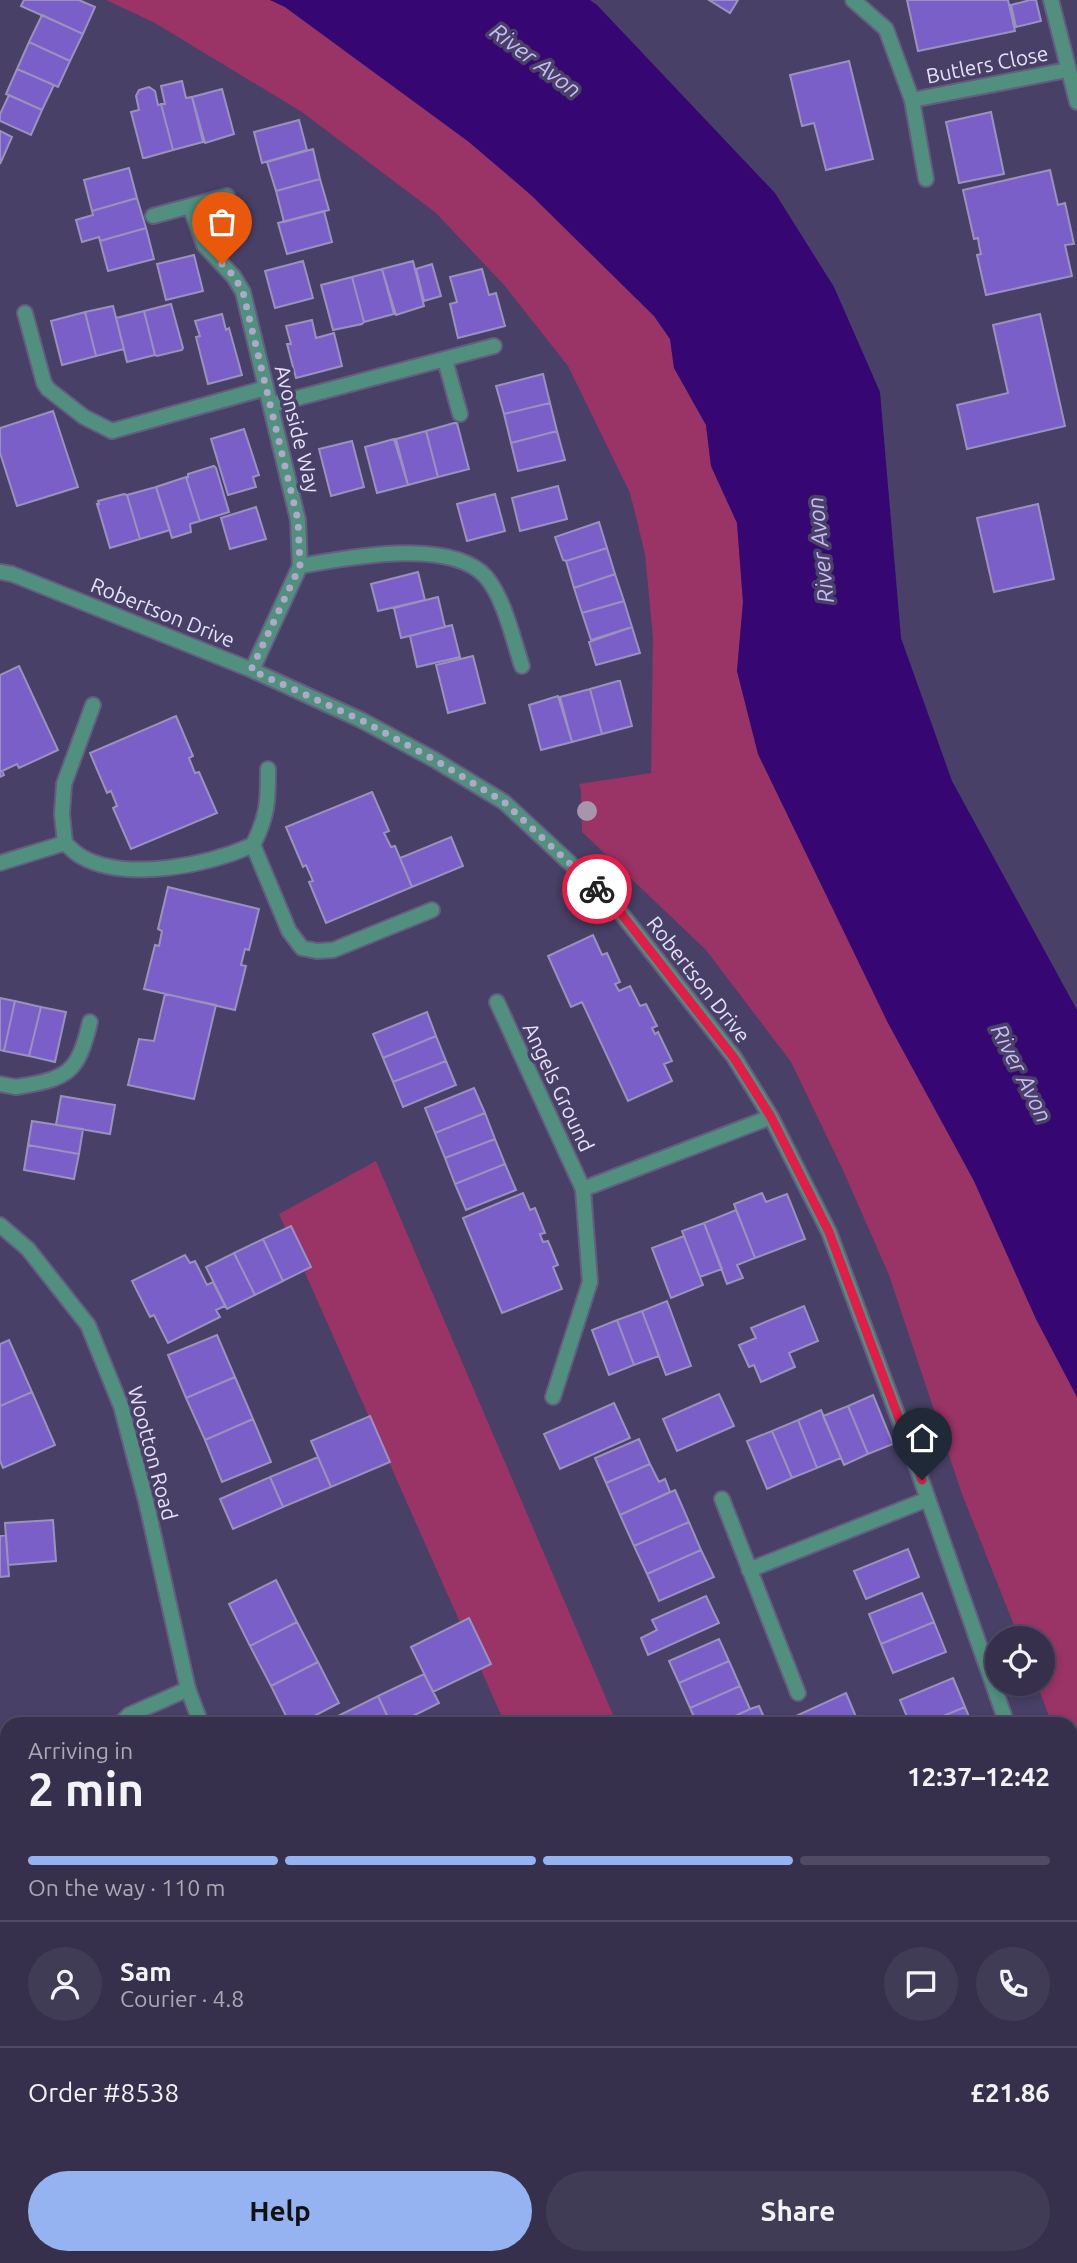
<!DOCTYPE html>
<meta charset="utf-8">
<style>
:root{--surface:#36304c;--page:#413c56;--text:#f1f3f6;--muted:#aaa9b5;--line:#504b64;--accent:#95b2f1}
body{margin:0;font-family:Ubuntu,sans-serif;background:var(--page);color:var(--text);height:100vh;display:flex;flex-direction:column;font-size:26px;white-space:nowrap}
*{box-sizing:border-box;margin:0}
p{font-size:23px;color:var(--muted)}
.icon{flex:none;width:38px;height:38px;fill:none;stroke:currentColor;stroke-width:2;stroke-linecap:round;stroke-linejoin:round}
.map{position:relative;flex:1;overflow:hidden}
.details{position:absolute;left:0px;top:1717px;width:1078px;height:548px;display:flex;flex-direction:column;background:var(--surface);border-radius:21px 21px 0 0;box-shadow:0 4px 10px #0003,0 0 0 2px var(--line)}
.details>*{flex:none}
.fabs{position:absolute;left:985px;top:1626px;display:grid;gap:14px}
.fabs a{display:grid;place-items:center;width:70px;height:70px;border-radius:50%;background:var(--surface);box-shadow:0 4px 10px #0003,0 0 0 2px var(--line);font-size:35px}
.pin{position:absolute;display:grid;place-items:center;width:60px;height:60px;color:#fff;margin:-72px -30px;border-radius:50% 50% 50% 0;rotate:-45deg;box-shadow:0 0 7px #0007}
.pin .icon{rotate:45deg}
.courier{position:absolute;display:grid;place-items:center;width:70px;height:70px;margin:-35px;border:5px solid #e11d48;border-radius:50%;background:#fff;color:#222;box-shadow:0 2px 9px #0007}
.summary em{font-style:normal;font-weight:700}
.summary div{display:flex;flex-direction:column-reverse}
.summary{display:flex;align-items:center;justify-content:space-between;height:119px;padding:0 28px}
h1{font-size:46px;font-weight:700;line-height:52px}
.bar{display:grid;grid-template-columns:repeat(4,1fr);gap:10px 7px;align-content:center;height:84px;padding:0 28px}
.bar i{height:9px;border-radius:5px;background:var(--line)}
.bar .active{background:var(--accent)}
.bar p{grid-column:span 4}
.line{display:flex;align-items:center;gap:18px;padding:0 28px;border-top:2px solid var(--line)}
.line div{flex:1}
.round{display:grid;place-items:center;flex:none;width:74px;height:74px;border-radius:37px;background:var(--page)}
.primary-button{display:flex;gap:14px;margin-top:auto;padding:14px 28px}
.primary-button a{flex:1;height:80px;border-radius:42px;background:var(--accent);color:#111;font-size:28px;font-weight:700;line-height:80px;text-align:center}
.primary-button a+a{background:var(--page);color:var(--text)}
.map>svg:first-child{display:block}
.green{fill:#9a3366}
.water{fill:#360673}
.building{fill:#7b5fc9;stroke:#9a92be;stroke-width:2}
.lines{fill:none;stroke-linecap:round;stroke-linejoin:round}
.lane-casing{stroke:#645d80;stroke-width:18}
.street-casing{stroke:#645d80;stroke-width:18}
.lane{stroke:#51907e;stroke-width:14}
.street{stroke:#51907e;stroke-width:14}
.tree{fill:#a894ab}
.done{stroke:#aea9c6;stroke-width:7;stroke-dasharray:0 12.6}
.route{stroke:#e11d48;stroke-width:9}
.labels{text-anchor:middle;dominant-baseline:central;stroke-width:7;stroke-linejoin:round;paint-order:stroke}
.street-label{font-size:21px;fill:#e5e1f9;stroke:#484066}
.water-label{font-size:23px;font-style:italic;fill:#c5bcf1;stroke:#484066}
</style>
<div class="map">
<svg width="1077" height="2263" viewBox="0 0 1077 2263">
<rect width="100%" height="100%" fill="#484066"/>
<!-- green -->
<path class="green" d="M106 0H270L285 7 469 142 531 195 654 316 670 339 674 368 706 425 711 466 737 523 743 602 737 671 758 754 888 1023 974 1181 1036 1319 1077 1397V1787L1071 1771V1724H1052L1037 1684H1043V1638H1019L962 1494 889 1275 842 1168 791 1062 706 950 582 832 581 790 579 784 651 773 653 638 645 554 630 493 568 366 504 285 436 213 302 112 155 23Z
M376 1161 617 1724H505L279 1214Z
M741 2258H844L847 2263H744Z"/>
<!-- water -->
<path class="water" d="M270 0H590L597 5 775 193 834 287 880 392 901 638 952 781 1077 1010V1397L1036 1319 974 1181 888 1023 758 754 737 671 743 602 737 523 711 466 706 425 674 368 670 339 654 316 531 195 469 142 285 7Z"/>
<!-- building -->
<path class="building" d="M24 0H79L95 7 83 34 21 6Z
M709 0H738L730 13Z
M907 0H1008L1015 31 918 51Z
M1030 0H1036L1041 21 1016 27 1011 5Z
M42 15 83 34 70 61 29 42Z
M29 42 70 61 58 87 17 69Z
M849 61 873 159 826 170 814 123 802 126 790 75Z
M17 69 54 85 42 110 6 94Z
M182 81 186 98 192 97 203 142 173 150 161 104H165L161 86Z
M149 87 155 91 158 105 161 104 173 150 145 158H143L131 112 139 110 136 96 139 90Z
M222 89 234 134 205 143 192 97Z
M9 95 42 110 31 135 0 121V114Z
M991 112 1004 174 959 183 946 122Z
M299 120 307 150 262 163 254 132Z
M0 131 12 137 0 164Z
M313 149 320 179 276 191 267 162Z
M129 168 137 198 92 211 84 180Z
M1050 170 1058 205 1065 203 1074 244 1065 245 1072 276 986 295 977 255 981 254 979 245 978 238 974 239 963 190Z
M320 179 329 210 284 222 276 191Z
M137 198 146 228 100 241 99 237 82 242 76 220 93 215 92 211Z
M324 211 332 242 287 254 278 223Z
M146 228 154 259 108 271 100 241Z
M194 255 203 291 166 300 157 264Z
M303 261 313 298 275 308 265 271Z
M413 261 424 306 396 315 382 269Z
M432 264 441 296 424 301 416 269Z
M382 269 394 314 364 322 352 277Z
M482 269 489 295 496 293 505 326 458 338 450 304 457 302 450 277Z
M352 277 364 322 362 324 333 330 321 285Z
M171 304 183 348 182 350 157 356 155 355 144 311Z
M113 306 124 349 96 356 85 312Z
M144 311 155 355 127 362 116 318Z
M85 312 96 356 62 365 51 321Z
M222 314 226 330 229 328 242 375 208 384 196 337 200 336 195 321Z
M1040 314 1065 426 967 449 957 405 1008 393 993 325Z
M312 320 316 338 334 333 342 366 296 378 287 344H291L286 326Z
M543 374 550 403 504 414 496 386Z
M550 403 557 431 511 443 504 414Z
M53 411 78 487 17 506 0 453V428Z
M454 423H457L469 469 438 477 426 431Z
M244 429 259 475 253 477 256 487 228 495 211 439Z
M426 431 438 477 408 485 396 439Z
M557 431 565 460 518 471 511 443Z
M394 439 408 485 377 493 365 447Z
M352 441 364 487 331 496 319 449Z
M214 466 216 468 229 512 200 521 186 477H188V474Z
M186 477 200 521 190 524 191 532 172 538 156 487Z
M558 486 567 519 520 531 512 498Z
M156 487 170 530 140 539 127 495Z
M124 494 127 495 140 539 110 548 97 504H99L98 501Z
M495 494 505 531 467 541 457 504Z
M1038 504 1054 579 994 592 977 518Z
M256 507 266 539 230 549 221 518Z
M599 522 607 548 566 561 563 560 555 537Z
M607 548 615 574 574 588 566 561Z
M418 572 425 600 378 611 371 584Z
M615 574 624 601 582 613 574 588Z
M438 597 445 627 401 638 394 608Z
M624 601 632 627 591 640 582 613Z
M452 625 460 657 417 667 410 636Z
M632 627 640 653 596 665 589 642Z
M473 656 485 703 448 713 436 665Z
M19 666 58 750 19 768 17 764 2 771 4 775 0 777V675Z
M618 681H620L632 726 602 734 590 689Z
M590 689 602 734 572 742 560 697Z
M558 696 572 742 541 750 529 705Z
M176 716 193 756 189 758 195 773 199 772 217 813 131 849 113 808 117 806 111 791 107 793 90 753Z
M372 792 389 831 384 833 391 847 395 846 412 887 326 923 309 882 313 881 306 865 303 867 286 827Z
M451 837 463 866 412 887 400 858Z
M168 887 259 909 249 950 245 949 241 965 246 966 235 1010 144 989 155 945 159 946 162 931 158 929Z
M593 935 602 955 607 953 620 982 615 984 619 991 630 986 640 1006 646 1004 657 1026 652 1028 655 1034 658 1032 672 1061 664 1064 672 1081 628 1101 582 1002 571 1007 548 956Z
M165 994 216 1005 194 1099 128 1085 139 1039 154 1041Z
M0 998 15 1001 4 1051 0 1050Z
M15 1001 41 1007 29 1056 4 1051Z
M41 1007 66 1012 55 1062 29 1056Z
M427 1012 436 1036 383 1058 373 1034Z
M436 1036 446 1061 393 1082 383 1058Z
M446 1061 456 1085 403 1107 393 1082Z
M474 1088 485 1113 435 1133 425 1108Z
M61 1096 115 1105 110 1134 56 1125Z
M485 1113 495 1139 445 1158 435 1133Z
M32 1121 83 1129 79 1154 28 1145Z
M495 1139 505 1164 455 1184 445 1158Z
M28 1145 79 1154 74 1179 24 1170Z
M505 1164 516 1190 466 1210 455 1184Z
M523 1193 530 1210 535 1208 545 1233 540 1234 543 1242 548 1241 558 1265 553 1267 562 1289 502 1313 463 1218Z
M762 1193 766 1202 787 1194 805 1239 755 1258 734 1204Z
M736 1210 755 1258 737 1265 743 1278 727 1284 704 1223Z
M704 1223 722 1269 700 1277 682 1231Z
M291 1226 311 1267 283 1281 263 1239Z
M684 1236 703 1285 671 1298 652 1248Z
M263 1239 283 1281 255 1295 234 1253Z
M234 1253 255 1295 227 1309 206 1267Z
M185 1255 190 1263 195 1261 207 1285 213 1282 225 1306 216 1310 220 1317 168 1343 154 1315 150 1317 132 1281Z
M667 1301 691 1366 666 1375 642 1311Z
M804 1306 818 1341 789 1353 795 1367 761 1382 754 1365 749 1367 739 1345 756 1338 751 1328Z
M642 1311 659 1356 634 1365 617 1320Z
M617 1320 634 1365 609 1375 592 1330Z
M217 1335 235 1377 186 1398 168 1355Z
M9 1340 32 1392 0 1406V1344Z
M235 1377 253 1419 205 1440 186 1398Z
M32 1392 55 1445 3 1468 0 1461V1406Z
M719 1394 734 1426 677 1451 663 1419Z
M873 1395 893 1444 868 1454 848 1406Z
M614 1403 630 1438 560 1469 544 1434Z
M848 1406 868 1454 844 1465 823 1416Z
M821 1410 841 1458 817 1468 798 1420Z
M370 1416 390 1462 331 1487 311 1441Z
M253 1419 271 1462 222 1482 205 1440Z
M798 1420 817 1468 792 1478 772 1431Z
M772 1431 792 1478 767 1489 747 1441Z
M639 1439 650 1464 606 1483 595 1458Z
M318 1457 331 1487 283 1507 270 1477Z
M650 1464 659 1482 665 1479 670 1492 620 1515 606 1483Z
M270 1477 283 1507 233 1529 220 1499Z
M675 1490 689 1522 634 1546 620 1515Z
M53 1520 56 1561 8 1565 5 1523Z
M689 1522 701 1550 647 1574 634 1546Z
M6 1535 9 1576 0 1577V1536Z
M908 1549 919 1577 866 1599 854 1571Z
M701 1550 714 1577 659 1601 647 1574Z
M276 1580 297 1622 250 1646 229 1604Z
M922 1593 934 1622 881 1644 869 1614Z
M706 1596 719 1623 648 1655 641 1638 657 1630 652 1620Z
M469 1618 491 1664 433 1692 411 1647Z
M297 1622 318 1662 271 1686 250 1646Z
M934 1622 946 1652 893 1673 881 1644Z
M719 1639 729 1661 679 1683 669 1661Z
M729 1661 740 1686 690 1708 679 1683Z
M318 1662 339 1703 299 1724H290L271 1686Z
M424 1674 439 1703 397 1724H391L378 1696Z
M953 1678 965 1707 924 1724H910L900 1700Z
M740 1686 750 1709 718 1724H697L690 1708Z
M846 1693 859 1724H786L785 1721Z
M378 1696 391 1724H330L328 1721Z
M759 1706 767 1724H718L750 1709Z
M965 1707 972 1724H924Z
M0 1736 7 1744V1865L0 1857Z
M1071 1941 1077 1955V1992L1071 1995Z
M0 2052 7 2058V2102L2 2109Z
M164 2258H225L219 2263H168Z
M614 2258H670L672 2263H612L610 2259Z
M917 2258H979L981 2263H919Z"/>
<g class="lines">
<defs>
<path id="lane" d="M853 0 886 29 912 100
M25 313 44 383 48 389 84 417 112 431
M268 769C268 801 268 815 253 845L289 931 302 948 317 951 333 950 432 910
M65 843 62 814 64 784 93 705
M16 1087C68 1079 78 1073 90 1022
M120 1724 129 1715 188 1689"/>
<path id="street" d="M1051 0 1077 102
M926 179 912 100 1067 70
M190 206 204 245 234 277 243 292 298 520 300 566 252 670
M153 216 227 196
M445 360 460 414
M271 405 494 346
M112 431 266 388
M300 566C347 558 450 537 486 577 504 598 513 639 522 666
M0 572 12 574 252 670 361 720 435 760 504 802 613 903 734 1057 771 1117 829 1232 915 1462 1007 1724
M0 863 65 843C70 848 76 854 82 857 127 882 208 865 253 845
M497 1002 583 1189 771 1117
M0 1084 16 1087
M0 1225 28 1249 88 1325 121 1406 146 1501 188 1689 201 1724
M553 1397 590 1282 583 1189
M722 1499 798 1693
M749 1570 928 1499
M1071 1873 1077 1885
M0 2202 7 2209
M58 2258 64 2263
M506 2258 510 2263
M1048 2259 1049 2263"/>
</defs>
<!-- lane casing -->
<use href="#lane" class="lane-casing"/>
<!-- street casing -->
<use href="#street" class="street-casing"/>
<!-- lane -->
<use href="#lane" class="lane"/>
<!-- street -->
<use href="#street" class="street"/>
</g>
<!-- trees -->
<circle class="tree" cx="587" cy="811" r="10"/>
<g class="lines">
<!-- done -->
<path class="done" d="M222 264 234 276 243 292 298 520 300 566 251 670 361 720 435 760 504 802 597 889"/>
<!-- route -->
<path class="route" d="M597 889 613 903 734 1058 771 1117 829 1232 922 1480"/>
</g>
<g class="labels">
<!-- street labels -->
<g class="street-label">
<text transform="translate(987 64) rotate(-11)">Butlers Close</text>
<text transform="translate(298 429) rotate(76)">Avonside Way</text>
<text transform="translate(163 612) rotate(22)">Robertson Drive</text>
<text transform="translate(699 979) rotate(52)">Robertson Drive</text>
<text transform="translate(559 1087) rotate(65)">Angels Ground</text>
<text transform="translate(153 1453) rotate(75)">Wootton Road</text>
</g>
<!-- water labels -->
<g class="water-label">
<text transform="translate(536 60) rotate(37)">River Avon</text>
<text transform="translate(820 550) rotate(-96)">River Avon</text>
<text transform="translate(1022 1073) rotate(63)">River Avon</text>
</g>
</g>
</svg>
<div class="fabs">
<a><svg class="icon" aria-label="locate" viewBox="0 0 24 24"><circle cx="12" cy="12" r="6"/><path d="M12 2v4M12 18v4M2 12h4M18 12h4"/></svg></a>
</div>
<div class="pin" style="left:222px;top:264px;background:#ea580c"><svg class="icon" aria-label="bag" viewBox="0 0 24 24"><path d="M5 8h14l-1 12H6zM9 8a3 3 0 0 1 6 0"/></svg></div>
<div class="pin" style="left:922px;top:1480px;background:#1f2937"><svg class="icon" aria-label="home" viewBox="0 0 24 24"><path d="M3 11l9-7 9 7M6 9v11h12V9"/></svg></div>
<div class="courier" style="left:597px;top:889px"><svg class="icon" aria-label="bike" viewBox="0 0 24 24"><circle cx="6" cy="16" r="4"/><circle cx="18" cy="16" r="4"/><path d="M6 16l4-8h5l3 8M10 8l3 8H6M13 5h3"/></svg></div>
<section class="details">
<div class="summary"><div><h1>2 min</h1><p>Arriving in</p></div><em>12:37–12:42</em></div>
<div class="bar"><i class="active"></i><i class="active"></i><i class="active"></i><i></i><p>On the way · 110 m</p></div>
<div class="line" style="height:126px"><a class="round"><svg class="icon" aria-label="person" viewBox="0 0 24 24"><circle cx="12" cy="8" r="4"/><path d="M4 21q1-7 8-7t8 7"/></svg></a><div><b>Sam</b><p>Courier · 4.8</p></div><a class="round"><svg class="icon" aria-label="chat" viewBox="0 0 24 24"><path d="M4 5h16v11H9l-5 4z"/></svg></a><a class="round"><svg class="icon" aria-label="phone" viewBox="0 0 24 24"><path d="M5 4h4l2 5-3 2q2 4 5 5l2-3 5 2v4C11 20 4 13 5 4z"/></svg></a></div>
<div class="line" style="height:91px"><div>Order #8538</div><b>£21.86</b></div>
<div class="primary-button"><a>Help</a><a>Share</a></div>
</section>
</div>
